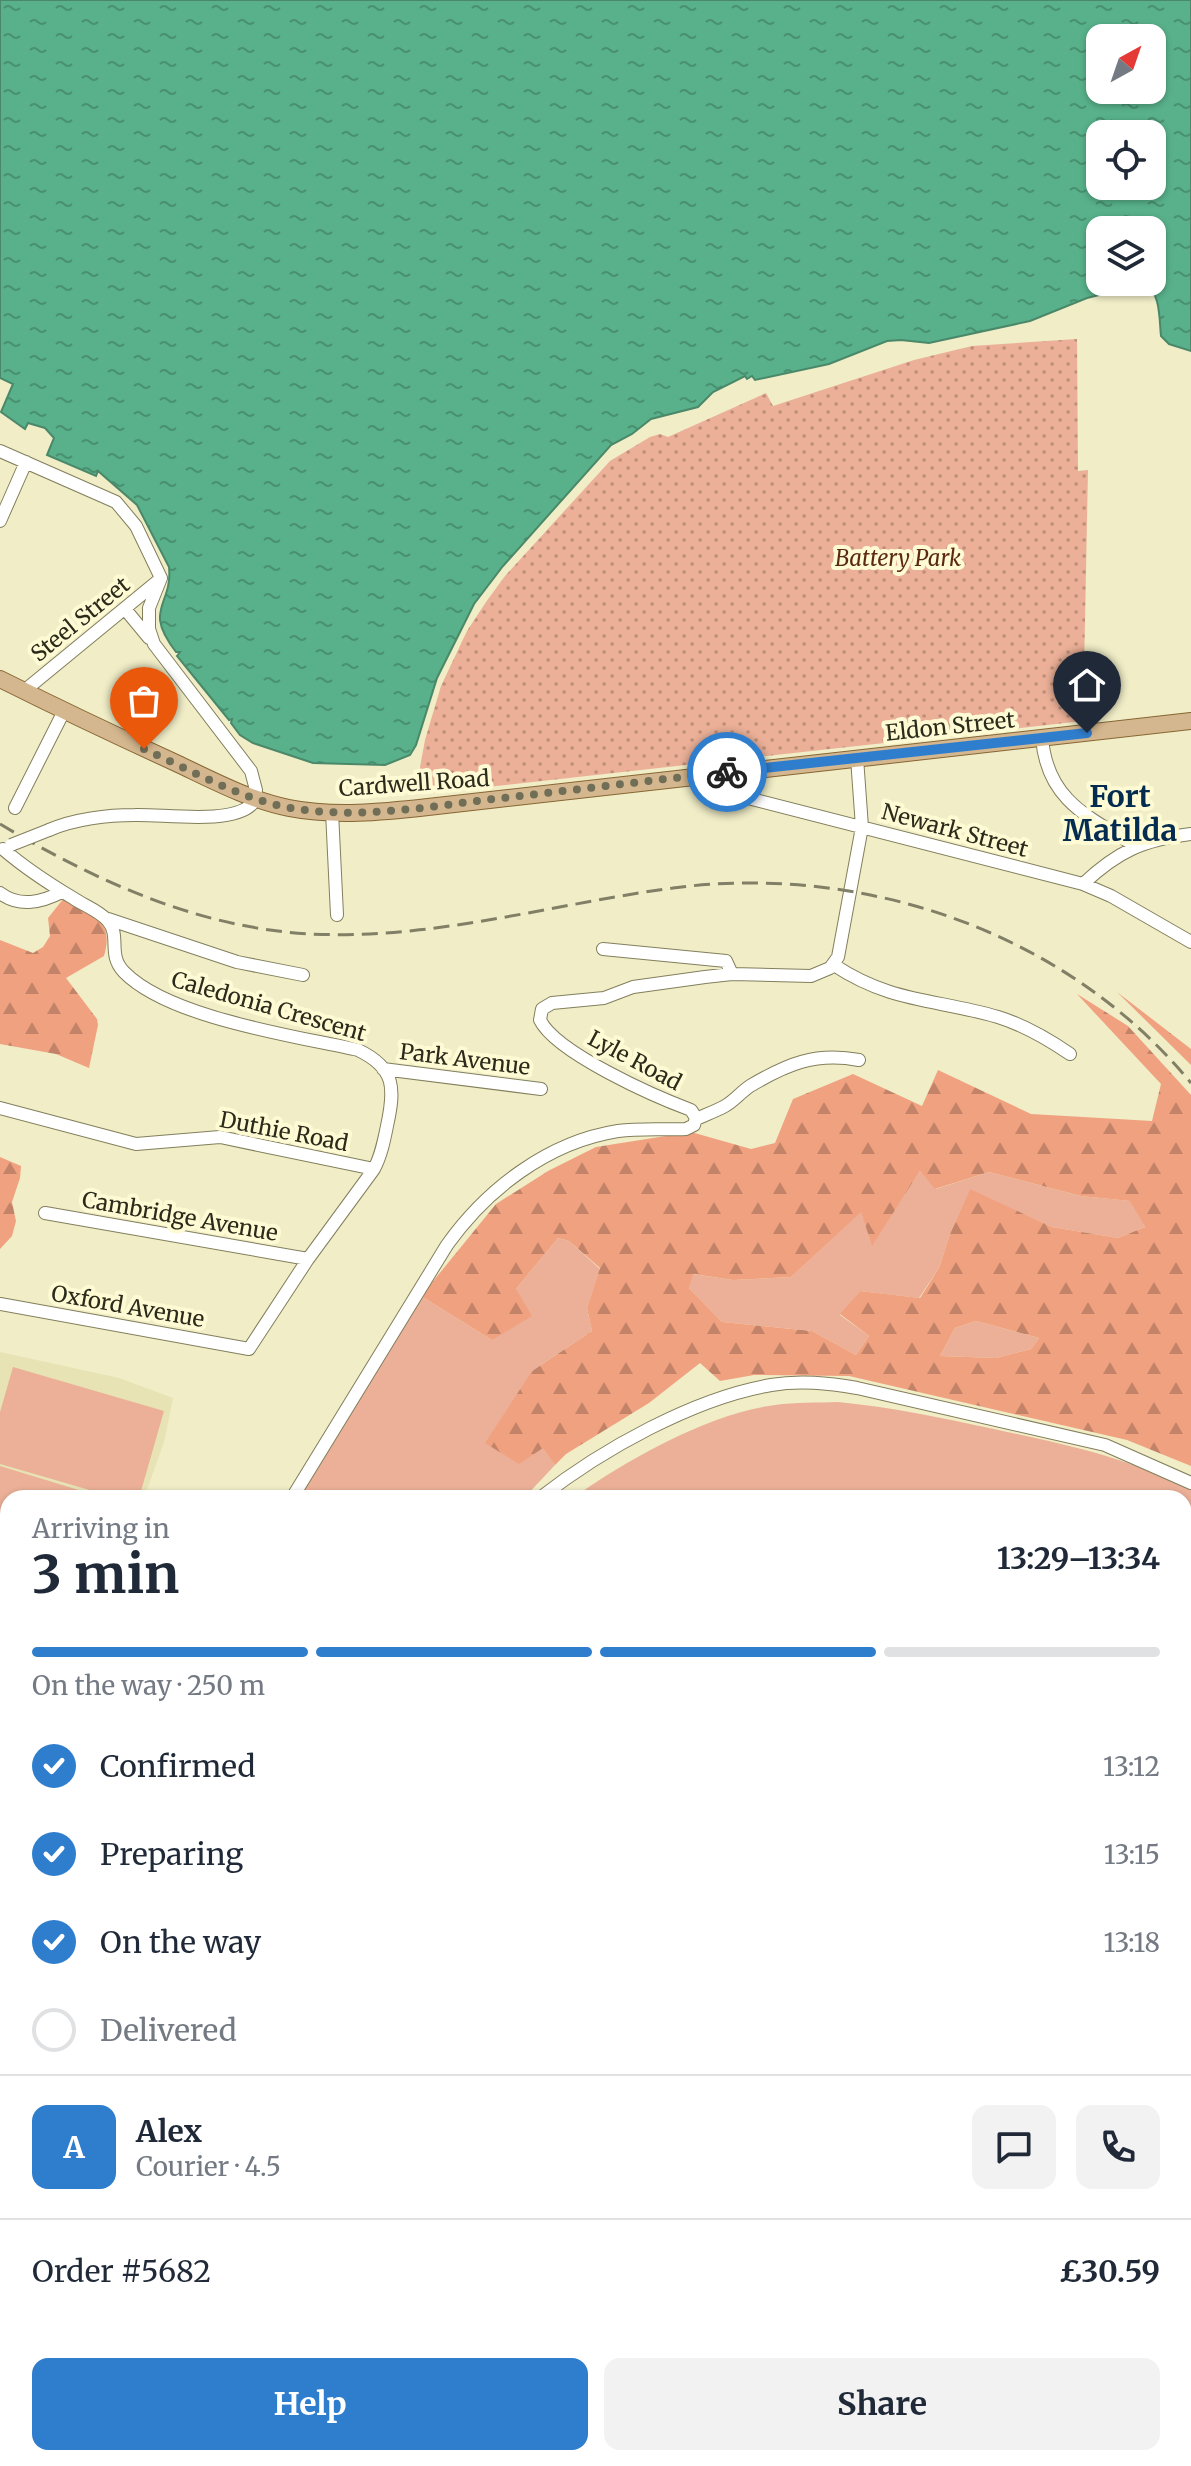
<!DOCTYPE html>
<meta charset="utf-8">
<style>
:root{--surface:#fff;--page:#f2f2f3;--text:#1f2937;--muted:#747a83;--line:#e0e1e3;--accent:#2f7ece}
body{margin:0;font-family:Merriweather,serif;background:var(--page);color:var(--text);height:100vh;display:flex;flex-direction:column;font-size:30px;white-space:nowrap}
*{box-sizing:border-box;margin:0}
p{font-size:26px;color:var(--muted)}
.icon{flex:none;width:44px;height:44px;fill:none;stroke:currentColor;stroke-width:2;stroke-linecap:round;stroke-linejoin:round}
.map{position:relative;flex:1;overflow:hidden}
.panel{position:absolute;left:0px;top:1490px;width:1192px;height:976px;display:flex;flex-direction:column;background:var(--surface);border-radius:24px 24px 0 0;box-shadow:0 2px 6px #0004}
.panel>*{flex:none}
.needle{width:52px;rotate:40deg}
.tools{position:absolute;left:1086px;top:24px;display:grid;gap:16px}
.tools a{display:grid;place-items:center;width:80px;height:80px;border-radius:16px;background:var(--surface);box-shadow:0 2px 6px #0004;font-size:40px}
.pin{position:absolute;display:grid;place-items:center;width:68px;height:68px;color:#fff;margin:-82px -34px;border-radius:50% 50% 50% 0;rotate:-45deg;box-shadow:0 0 8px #0007}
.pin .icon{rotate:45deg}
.courier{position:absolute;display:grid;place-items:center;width:80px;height:80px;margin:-40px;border:6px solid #2f7ece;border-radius:50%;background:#fff;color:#222;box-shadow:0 2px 10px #0007}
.overview em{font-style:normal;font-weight:700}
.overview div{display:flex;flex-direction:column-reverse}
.overview{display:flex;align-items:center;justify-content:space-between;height:136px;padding:0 32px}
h1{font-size:52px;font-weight:700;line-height:60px}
.bar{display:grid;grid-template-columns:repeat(4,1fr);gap:12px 8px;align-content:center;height:96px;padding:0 32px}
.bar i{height:10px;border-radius:6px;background:var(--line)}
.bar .on{background:var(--accent)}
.bar p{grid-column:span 4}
.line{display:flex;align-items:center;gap:20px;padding:0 32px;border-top:2px solid var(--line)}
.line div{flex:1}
.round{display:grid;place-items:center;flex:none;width:84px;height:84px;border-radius:16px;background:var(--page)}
ol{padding:0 32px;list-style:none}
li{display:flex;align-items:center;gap:24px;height:88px}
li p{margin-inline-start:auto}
li .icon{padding:8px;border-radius:50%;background:var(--accent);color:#fff;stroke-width:4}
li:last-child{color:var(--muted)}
li i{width:44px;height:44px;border:4px solid var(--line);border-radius:50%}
.cta{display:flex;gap:16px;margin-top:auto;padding:16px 32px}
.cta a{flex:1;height:92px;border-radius:16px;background:var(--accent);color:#fff;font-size:32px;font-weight:700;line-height:92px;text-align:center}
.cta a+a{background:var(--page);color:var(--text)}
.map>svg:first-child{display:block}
.built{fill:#e7e3b5}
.grass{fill:#ebb097}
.forest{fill:url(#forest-firs);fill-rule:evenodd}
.cemetery{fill:url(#cemetery-stones)}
.park{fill:url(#park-dots)}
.water{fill:url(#water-ripples);stroke:#4a8869;stroke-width:2;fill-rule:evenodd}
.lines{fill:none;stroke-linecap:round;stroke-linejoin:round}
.minor-casing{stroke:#827f5c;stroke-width:14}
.major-casing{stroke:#876634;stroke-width:18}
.minor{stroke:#fff;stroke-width:12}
.major{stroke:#d4b78e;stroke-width:16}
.rail{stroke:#817f66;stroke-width:3;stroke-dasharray:16 8;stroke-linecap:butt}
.minor-bridge-casing{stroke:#827f5c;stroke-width:14;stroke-linecap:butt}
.minor-bridge{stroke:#fff;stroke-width:12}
.done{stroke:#706e57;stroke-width:8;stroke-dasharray:0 14.4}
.route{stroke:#2f7ece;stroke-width:10}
.labels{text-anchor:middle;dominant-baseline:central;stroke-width:8;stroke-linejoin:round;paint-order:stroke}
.park-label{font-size:22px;font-style:italic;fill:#5b2912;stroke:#fdfad4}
.street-label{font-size:22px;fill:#2b2a1b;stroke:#fdfad4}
.district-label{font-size:30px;font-weight:bold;fill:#042b50;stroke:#fdfad4}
</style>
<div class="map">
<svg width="1191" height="2466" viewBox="0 0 1191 2466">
<defs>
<pattern id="forest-firs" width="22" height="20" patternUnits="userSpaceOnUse" patternTransform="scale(2)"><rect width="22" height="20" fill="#f0a180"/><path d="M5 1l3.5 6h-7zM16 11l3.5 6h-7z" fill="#c38368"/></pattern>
<pattern id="cemetery-stones" width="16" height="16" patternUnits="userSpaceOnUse" patternTransform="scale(2)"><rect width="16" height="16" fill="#ebb097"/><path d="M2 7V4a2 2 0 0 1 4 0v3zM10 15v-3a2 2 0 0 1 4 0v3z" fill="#bf8f7a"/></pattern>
<pattern id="park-dots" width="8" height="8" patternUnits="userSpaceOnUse" patternTransform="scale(2)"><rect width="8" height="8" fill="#ebb097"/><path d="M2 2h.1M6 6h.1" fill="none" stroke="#bf8f7a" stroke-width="1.8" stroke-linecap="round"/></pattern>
<pattern id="water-ripples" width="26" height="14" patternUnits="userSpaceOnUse" patternTransform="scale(2)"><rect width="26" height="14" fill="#58b18a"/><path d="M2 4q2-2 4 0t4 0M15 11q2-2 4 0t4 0" fill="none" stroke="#499070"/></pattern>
</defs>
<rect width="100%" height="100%" fill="#f0edc7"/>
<!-- built -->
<path class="built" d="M0 1352 119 1378 173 1398 164 1442 144 1498H8V1566L0 1564Z"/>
<!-- grass -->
<path class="grass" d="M920 1171 936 1189 989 1172 1081 1196 1131 1201 1145 1227 1118 1238 1052 1227 970 1190 950 1234 939 1268 919 1298 860 1291 840 1315 869 1336 856 1355 812 1331 722 1322 689 1288 692 1274 733 1280 791 1277 861 1211 872 1245Z
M558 1238 569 1241 600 1269 587 1308 592 1331 532 1371 544 1448 555 1465 524 1498H519L513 1491 501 1498H298L421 1296 492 1340 516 1289Z
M976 1321 1039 1338 1031 1349 996 1358 940 1356 955 1328Z
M13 1367 164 1411 139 1498H117L0 1464V1412Z
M838 1402C891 1407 942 1418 994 1429 1062 1444 1129 1457 1191 1490V1531L1184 1534V1498H573C626 1460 710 1413 775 1405 796 1402 817 1403 838 1402Z
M0 1466 105 1498H8V1567L0 1564Z
M1184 1552 1191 1565V2466H836L830 2458H1184Z
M8 2335V2458H373L374 2466H0V2352Z"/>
<!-- forest -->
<path class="forest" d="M64 898C91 915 115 919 104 956L66 978 97 1019 98 1025 89 1068 56 1054 0 1044V940L33 953 43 947 50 936 48 918Z
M1117 992 1191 1049V1065Z
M1077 994 1128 1026 1191 1095V1466L1127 1440 849 1376 754 1375 720 1381 700 1363 649 1403 566 1454 555 1465 543 1448 519 1464 485 1443 532 1371 592 1331 587 1308 600 1268 569 1241 558 1238 516 1289 532 1316 492 1340 421 1296 496 1204 548 1171 596 1147 691 1132 751 1149 775 1143 793 1099 853 1074 922 1106 938 1070 1031 1114 1152 1121 1161 1084ZM920 1171 935 1189 989 1172 1081 1196 1130 1201 1145 1227 1118 1238 1052 1227 970 1189 950 1234 939 1268 920 1298 860 1291 840 1314 869 1336 856 1355 812 1331 722 1322 689 1288 693 1274 733 1280 791 1277 861 1212 872 1246ZM976 1321 1039 1338 1031 1349 996 1358 940 1356 955 1328Z
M0 1157 21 1166 20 1178 12 1202 16 1221 12 1236 0 1249Z"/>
<!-- cemetery -->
<path class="cemetery" d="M473 2458H830L836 2466H479Z"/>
<!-- park -->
<path class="park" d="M1077 339 1078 471 1088 470 1083 721 415 795 425 740 441 686 467 631 486 602 505 576 610 461 650 437 660 434 668 437 766 393 773 406 914 360 972 346Z"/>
<!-- water -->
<path class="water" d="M0 0H1191V351L1169 344 1161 336C1159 317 1161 294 1144 282H1152V230H1100V282H1140L1131 287 1087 298 1030 321 929 343 901 340 887 341 829 364 755 380 752 376 747 379 745 376 713 392 698 407 651 419 632 434 611 445 503 566 474 604 437 678 416 745 410 755 385 765 313 763 253 743 240 735 231 723 232 719 229 720 177 656 180 652H176C142 608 173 606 169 567L137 505 98 471 96 476 47 455 54 438 45 428 28 423 25 429 1 412 13 384 0 378ZM1100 38H1152V90H1100ZM1100 134H1152V186H1100Z"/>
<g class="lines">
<defs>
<path id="minor" d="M0 451 116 502 136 526 161 578
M0 521 26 462
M125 609 149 638
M24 691 158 581
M1042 738C1047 800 1088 817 1136 846
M706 774 727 796 744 797 1083 884 1111 896 1191 942
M15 808 64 711
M332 812 337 915
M49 830C74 819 108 815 135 815 164 814 232 825 252 804L256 790 251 771 154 644 149 629V608L161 578
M1083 884C1118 851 1143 840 1191 834
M0 893C20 908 42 902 62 892
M108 919 237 962 303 975
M603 949 726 961 732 974
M834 965C891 1003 937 999 998 1017 1024 1025 1048 1039 1070 1054
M383 1069 541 1089
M0 1108 136 1144 220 1137 374 1169
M696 1119C705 1115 716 1111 725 1106 734 1101 741 1092 750 1086 787 1064 815 1052 859 1060
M45 1213 308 1259
M0 1304 249 1349 308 1259 374 1169C381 1156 384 1141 387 1126 395 1089 396 1068 358 1050 295 1036 169 1018 124 972 107 955 121 936 108 921 100 911 83 905 73 898 48 883 25 868 3 849
M292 1498 447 1245C487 1189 548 1142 618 1131 640 1128 664 1130 686 1129L694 1125 696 1118 691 1110C656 1097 556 1053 540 1020L542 1009 552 1003 604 998 633 987 705 977 732 974 811 976 830 968 838 957 862 827 857 758
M540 1498C601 1450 694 1398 771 1385 800 1380 828 1383 857 1388L1105 1445 1191 1483
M0 1575 8 1578
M0 1687 8 1684
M0 1830 8 1821
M0 1864 8 1867
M0 2082 8 2074
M0 2210 8 2203
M419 2458 425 2466"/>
<path id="major" d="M0 679C58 708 117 736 176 763 212 780 249 800 289 808 334 817 383 812 428 807L1191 721"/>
</defs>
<!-- minor casing -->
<use href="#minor" class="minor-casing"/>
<!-- major casing -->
<use href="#major" class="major-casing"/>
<!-- minor -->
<use href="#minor" class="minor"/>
<!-- major -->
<use href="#major" class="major"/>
<!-- rail -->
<path class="rail" d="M0 824C96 881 198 928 311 934 434 940 552 904 673 888 864 863 1067 932 1191 1083"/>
<defs>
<path id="minor-bridge" d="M11 845 49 830"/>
</defs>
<!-- minor-bridge casing -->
<use href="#minor-bridge" class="minor-bridge-casing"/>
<!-- minor-bridge -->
<use href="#minor-bridge" class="minor-bridge"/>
</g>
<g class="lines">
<!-- done -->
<path class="done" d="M144 749C191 770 240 799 291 808 354 819 421 808 485 800 565 791 646 781 727 772"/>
<!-- route -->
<path class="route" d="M727 772 1087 733"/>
</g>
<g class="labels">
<!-- park labels -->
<g class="park-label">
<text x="898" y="558">Battery Park</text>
</g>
<!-- street labels -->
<g class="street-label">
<text transform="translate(80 619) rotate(-39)">Steel Street</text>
<text transform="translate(950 726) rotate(-6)">Eldon Street</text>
<text transform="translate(414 783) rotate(-4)">Cardwell Road</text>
<text transform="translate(955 830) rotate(15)">Newark Street</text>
<text transform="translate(269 1006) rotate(16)">Caledonia Crescent</text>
<text transform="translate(465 1059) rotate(7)">Park Avenue</text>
<text transform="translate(635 1060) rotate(28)">Lyle Road</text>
<text transform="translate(284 1131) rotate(11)">Duthie Road</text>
<text transform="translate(180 1216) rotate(10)">Cambridge Avenue</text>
<text transform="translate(128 1306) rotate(10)">Oxford Avenue</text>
</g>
<!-- district labels -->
<g class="district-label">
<text x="1120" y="796">Fort<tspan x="1120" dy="34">Matilda</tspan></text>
</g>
</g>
</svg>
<div class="tools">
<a><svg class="needle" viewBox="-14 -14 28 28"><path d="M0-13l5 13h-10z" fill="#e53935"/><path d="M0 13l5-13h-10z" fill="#747a83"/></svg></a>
<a><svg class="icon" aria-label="locate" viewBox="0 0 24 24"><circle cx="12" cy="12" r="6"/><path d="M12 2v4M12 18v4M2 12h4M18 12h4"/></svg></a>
<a><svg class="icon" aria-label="layers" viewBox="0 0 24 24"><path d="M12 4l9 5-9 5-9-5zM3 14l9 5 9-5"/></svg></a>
</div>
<div class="pin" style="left:144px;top:749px;background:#ea580c"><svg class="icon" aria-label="bag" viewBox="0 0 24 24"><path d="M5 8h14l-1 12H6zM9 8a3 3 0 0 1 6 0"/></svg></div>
<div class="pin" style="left:1087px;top:733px;background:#1f2937"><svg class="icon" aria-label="home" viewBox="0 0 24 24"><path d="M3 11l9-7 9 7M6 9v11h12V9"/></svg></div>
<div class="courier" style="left:727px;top:772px"><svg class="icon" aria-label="bike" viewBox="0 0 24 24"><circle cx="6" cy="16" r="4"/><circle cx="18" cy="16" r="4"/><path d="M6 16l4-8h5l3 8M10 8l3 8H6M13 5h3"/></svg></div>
<section class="panel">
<div class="overview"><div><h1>3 min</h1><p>Arriving in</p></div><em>13:29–13:34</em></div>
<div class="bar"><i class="on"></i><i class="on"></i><i class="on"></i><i></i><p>On the way · 250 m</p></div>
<ol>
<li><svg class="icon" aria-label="check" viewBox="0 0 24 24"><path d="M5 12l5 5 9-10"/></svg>Confirmed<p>13:12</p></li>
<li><svg class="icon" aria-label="check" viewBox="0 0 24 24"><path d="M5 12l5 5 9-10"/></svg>Preparing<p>13:15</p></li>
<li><svg class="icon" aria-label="check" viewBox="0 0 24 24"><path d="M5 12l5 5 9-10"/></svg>On the way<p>13:18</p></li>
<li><i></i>Delivered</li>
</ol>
<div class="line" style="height:144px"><b class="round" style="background:var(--accent);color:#fff">A</b><div><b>Alex</b><p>Courier · 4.5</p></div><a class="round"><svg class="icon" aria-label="chat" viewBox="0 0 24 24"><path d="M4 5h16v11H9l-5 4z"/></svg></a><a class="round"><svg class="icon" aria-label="phone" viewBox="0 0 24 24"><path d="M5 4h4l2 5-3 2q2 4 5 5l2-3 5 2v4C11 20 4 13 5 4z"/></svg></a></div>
<div class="line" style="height:104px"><div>Order #5682</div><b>£30.59</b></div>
<div class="cta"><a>Help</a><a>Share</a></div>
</section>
</div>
